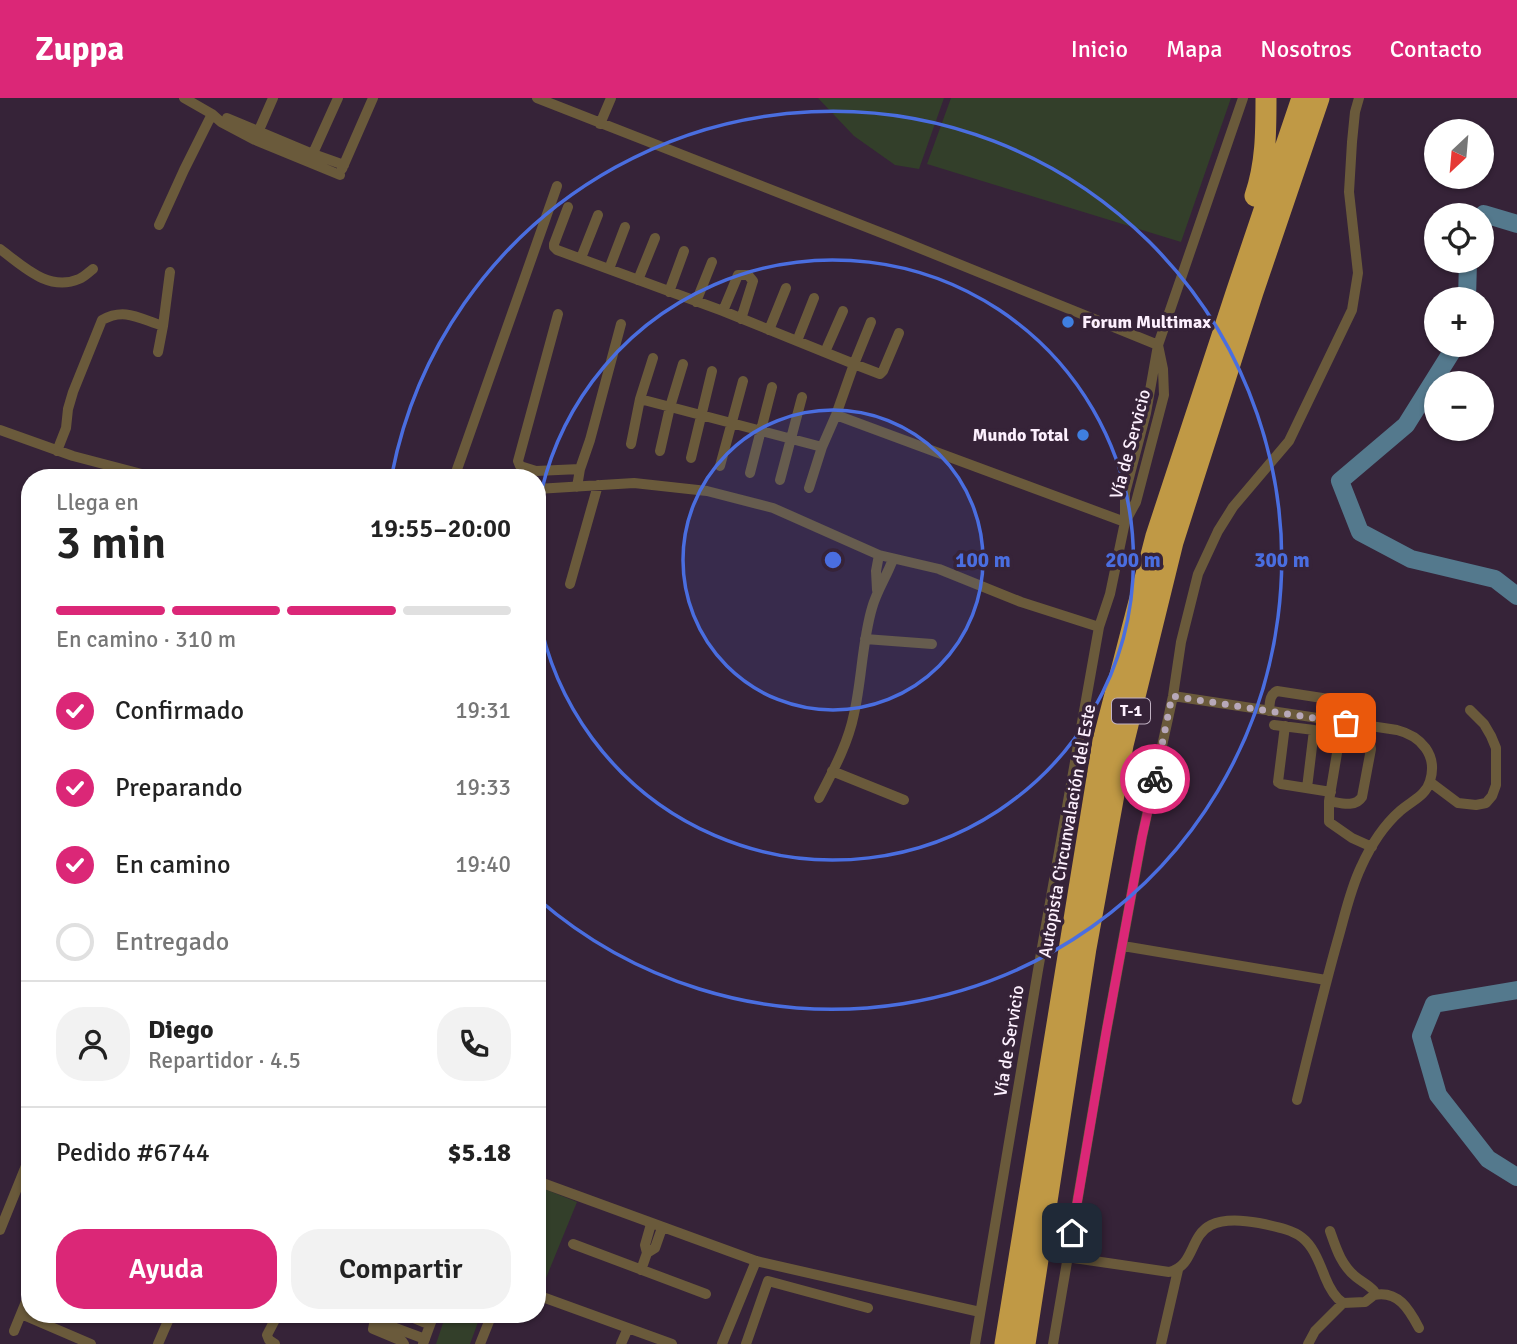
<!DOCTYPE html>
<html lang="es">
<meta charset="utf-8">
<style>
:root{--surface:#fff;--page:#f2f2f2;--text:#222;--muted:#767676;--line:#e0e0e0;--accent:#db2777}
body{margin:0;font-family:Signika,sans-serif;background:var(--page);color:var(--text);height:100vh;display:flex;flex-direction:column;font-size:26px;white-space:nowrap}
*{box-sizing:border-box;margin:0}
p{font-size:23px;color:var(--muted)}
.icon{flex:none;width:38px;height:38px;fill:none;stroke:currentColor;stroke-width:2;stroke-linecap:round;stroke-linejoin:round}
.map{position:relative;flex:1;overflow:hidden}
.side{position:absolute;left:21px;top:371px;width:525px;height:854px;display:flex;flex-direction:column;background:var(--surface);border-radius:28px;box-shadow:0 2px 5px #0004}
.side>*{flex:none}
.needle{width:46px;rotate:206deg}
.controls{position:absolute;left:1424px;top:21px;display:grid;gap:14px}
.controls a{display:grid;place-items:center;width:70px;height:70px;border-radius:50%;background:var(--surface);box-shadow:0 2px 5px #0004;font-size:35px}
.pin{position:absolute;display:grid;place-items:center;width:60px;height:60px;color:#fff;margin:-30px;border-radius:14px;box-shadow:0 4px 10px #0006}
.courier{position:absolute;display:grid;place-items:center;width:70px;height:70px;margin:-35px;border:5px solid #db2777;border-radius:50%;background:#fff;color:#222;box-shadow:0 2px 9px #0007}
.headline em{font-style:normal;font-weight:600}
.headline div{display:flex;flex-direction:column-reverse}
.headline{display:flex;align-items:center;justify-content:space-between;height:119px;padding:0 35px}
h1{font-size:46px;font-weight:600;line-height:52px}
.bar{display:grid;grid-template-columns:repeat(4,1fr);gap:10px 7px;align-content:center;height:84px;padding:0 35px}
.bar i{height:9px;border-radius:5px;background:var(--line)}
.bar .selected{background:var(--accent)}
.bar p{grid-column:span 4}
.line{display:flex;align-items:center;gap:18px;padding:0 35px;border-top:2px solid var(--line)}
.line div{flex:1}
.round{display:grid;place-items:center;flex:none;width:74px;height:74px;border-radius:28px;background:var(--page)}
ol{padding:0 35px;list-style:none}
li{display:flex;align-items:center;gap:21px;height:77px}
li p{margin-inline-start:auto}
li .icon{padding:7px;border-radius:50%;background:var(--accent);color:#fff;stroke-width:4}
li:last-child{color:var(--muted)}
li i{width:38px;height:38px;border:4px solid var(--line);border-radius:50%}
.cta{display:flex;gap:14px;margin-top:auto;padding:14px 35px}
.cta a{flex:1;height:80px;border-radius:28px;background:var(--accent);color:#fff;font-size:28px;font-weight:600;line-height:80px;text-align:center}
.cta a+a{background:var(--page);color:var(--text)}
header{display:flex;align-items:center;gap:42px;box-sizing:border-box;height:98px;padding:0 35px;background:var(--accent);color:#fff}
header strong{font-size:33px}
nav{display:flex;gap:38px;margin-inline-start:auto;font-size:24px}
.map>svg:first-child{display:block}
.green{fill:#333f2a}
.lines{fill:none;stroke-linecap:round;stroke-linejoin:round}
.river{stroke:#54798d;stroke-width:18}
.minor{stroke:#6a5a3b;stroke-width:10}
.motorway{stroke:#c09945;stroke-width:21}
.done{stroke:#b7a8b9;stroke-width:7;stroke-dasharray:0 12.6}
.route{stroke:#db2777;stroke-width:9}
.ring{fill:none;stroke:#4a6ee0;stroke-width:3.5}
.shop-dot{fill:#3f7fe0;stroke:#362338;stroke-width:2.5}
.labels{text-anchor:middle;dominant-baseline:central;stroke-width:7;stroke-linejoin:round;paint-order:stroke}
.shield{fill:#362338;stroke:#c1b2c3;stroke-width:2}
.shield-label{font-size:16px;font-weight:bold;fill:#fdf0fe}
.poi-label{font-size:18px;font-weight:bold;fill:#fdf0fe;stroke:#362338;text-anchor:start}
.street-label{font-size:18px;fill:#fdf0fe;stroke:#362338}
.centre{fill:#4a6ee0;stroke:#362338;stroke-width:3.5}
.ring-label{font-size:21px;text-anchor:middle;font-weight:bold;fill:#4a6ee0;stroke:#362338;stroke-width:7;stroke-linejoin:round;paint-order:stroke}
</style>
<header>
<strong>Zuppa</strong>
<nav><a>Inicio</a><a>Mapa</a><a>Nosotros</a><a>Contacto</a></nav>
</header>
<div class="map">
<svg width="1517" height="1246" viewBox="0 0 1517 1246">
<rect width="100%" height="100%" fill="#362338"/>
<!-- green -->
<path class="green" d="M818 0H944L919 71 895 67 854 38Z
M951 0H1231L1181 144 927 66Z
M537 1088 577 1104 544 1185 537 1182Z
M446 1216H481L470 1246H436Z"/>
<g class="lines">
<!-- river -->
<path class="river" d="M1482 119 1484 116 1517 126
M1467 201 1468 163
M1456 247 1406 327 1340 383 1360 434 1411 461 1495 481 1517 498
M1517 892 1434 906 1421 938 1438 997 1488 1061 1517 1079"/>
<!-- minor -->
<path class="minor" d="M184 0 212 16 221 24 255 42 340 77
M537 0 897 141 1158 247
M227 20 313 56 344 67
M600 26 611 0
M256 39 273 0
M310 62 338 0
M342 71 373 0
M568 109 554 146V149L557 152 723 213 854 266 836 317 822 349 640 301
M159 127 184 72 212 16
M0 151C23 168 48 194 79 181 84 179 89 174 93 171
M581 160 598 117
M609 171 625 129
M638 182 655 140
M669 194 684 153
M696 204 712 164
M723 213 738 177H748L753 183 741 221
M558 216 518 363 520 368 536 373 580 371
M871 224 854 266 880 276 883 273 899 235
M769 232 786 190
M797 243 814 200
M158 254 163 228
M825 254 843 213
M836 317 1125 424
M0 332 73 358 157 380
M631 346 640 301 653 260
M57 353 66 330 68 311 73 294 102 222C125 209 140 221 163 228L170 174
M660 353 670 309 683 266
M691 360 712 273
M720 368 743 283
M750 375 772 289
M454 380 557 88
M780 382 802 299
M577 389 580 371 590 342 621 226
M809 390 822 349
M537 391 634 385 707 393 773 410 879 457 939 471 1021 504 1099 529
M1125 421V395L1146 315 1158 247 1243 0
M570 486 598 387
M877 492 876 473 879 457
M865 541 932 546
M1173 598 1397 632C1421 638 1438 657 1430 683 1426 698 1411 703 1400 713 1383 728 1370 749 1361 769 1350 792 1345 817 1338 841 1323 894 1310 948 1297 1002
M1269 613C1270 605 1269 597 1277 593L1361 606
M1274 627 1314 632 1370 645 1371 651 1362 699C1355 710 1341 705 1329 703
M1285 628 1278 684 1281 686 1331 694
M1340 637 1329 703V724L1352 740 1372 749
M832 673 904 702
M1430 684 1458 705 1476 707 1486 705 1492 698 1496 687V650L1491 638 1484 626 1470 612
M1307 690 1314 632
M819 700C833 673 848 646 854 616 862 581 862 544 872 510 877 492 887 478 893 461
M1123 848 1326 882
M537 1083 756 1163 980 1214
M0 1132 30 1058
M573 1146 706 1196
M647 1155 655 1150 662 1130
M1067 1159 1169 1174C1195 1168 1189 1138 1211 1127 1225 1120 1243 1122 1259 1125 1302 1134 1309 1137 1325 1179 1329 1189 1334 1199 1343 1205
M641 1172 647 1155 645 1147 651 1126
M537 1197 672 1246
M1374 1197C1398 1192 1409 1211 1419 1230
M21 1216 91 1246
M376 1216 373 1231 402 1243 404 1246
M404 1216 430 1227
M374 1222 425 1241
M14 1233 30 1194
M158 1246 171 1216
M275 1246 269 1242 267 1237 278 1216
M423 1246 434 1216
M480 1246 492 1216
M621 1246 628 1230
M722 1246 756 1163
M746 1246 768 1183 868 1210
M975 1246 1038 872 1099 529 1110 496 1125 424 1136 404 1164 297 1163 271 1158 247
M1053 1246 1106 935 1142 739 1173 598 1181 544 1198 476 1218 433 1233 409 1289 343 1352 212 1358 175 1349 94 1352 44 1355 14 1359 0
M1161 1246 1178 1172
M1308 1246 1315 1233 1343 1205 1365 1204 1374 1197V1193C1369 1187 1362 1184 1356 1179 1341 1167 1336 1150 1330 1133"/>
<!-- motorway -->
<path class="motorway" d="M1255 98C1266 66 1266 34 1266 0
M1005 1246 1103 643 1156 438 1237 192 1302 0
M1025 1246 1086 850 1123 647 1173 444 1253 194 1319 0"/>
</g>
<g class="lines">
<!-- done -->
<path class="done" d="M1155 681 1172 598 1346 625"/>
<!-- route -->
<path class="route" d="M1072 1135 1106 935 1142 739 1155 681"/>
</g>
<!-- distance rings -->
<circle cx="833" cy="462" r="150" fill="#4a6ee0" fill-opacity=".12"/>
<g class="ring">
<circle cx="833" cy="462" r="150"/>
<path d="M538 410A300 300 0 1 1 538 514"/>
<path d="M392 376A449 449 0 1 1 538 801"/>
</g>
<!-- markers -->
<g class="shop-dot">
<circle cx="1068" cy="224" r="7"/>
<circle cx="1083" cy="337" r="7"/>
</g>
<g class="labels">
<!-- shield labels -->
<rect class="shield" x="1112" y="600.5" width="38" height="25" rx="5"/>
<g class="shield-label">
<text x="1131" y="613">T-1</text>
</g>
<!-- poi labels -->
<g class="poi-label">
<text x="1082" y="224">Forum Multimax</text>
<text x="1069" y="337" text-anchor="end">Mundo Total</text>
</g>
<!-- street labels -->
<g class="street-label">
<text transform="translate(1130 346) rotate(-75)">Vía de Servicio</text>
<text transform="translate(1067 733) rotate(-80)">Autopista Circunvalación del Este</text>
<text transform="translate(1009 943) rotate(-81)">Vía de Servicio</text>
</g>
</g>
<circle cx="833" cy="462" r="10" class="centre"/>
<g class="ring-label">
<text x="983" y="469">100 m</text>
<text x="1133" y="469">200 m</text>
<text x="1282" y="469">300 m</text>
</g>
</svg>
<div class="controls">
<a><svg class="needle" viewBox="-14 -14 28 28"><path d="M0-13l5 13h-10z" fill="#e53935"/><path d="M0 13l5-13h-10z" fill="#767676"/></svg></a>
<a><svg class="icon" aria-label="locate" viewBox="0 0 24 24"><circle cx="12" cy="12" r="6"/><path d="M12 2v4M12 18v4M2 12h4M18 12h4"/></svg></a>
<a>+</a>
<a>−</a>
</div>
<div class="pin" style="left:1346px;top:625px;background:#ea580c"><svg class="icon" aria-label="bag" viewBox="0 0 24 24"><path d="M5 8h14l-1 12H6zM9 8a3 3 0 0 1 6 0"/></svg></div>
<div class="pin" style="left:1072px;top:1135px;background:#1f2937"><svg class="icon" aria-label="home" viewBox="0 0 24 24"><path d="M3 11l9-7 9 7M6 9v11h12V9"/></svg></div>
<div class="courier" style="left:1155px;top:681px"><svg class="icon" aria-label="bike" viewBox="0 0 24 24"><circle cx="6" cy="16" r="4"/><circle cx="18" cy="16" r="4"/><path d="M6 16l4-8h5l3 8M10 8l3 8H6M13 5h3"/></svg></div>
<section class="side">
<div class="headline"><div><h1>3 min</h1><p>Llega en</p></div><em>19:55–20:00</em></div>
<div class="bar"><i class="selected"></i><i class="selected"></i><i class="selected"></i><i></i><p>En camino · 310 m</p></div>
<ol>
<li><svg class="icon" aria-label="check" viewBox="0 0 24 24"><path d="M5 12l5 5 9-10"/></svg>Confirmado<p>19:31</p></li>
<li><svg class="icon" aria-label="check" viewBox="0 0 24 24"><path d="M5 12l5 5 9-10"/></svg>Preparando<p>19:33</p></li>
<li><svg class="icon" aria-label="check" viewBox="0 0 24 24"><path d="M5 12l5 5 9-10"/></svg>En camino<p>19:40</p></li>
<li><i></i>Entregado</li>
</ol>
<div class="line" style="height:126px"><a class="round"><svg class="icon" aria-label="person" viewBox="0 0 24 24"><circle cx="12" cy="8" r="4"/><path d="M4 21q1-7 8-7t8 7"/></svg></a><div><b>Diego</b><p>Repartidor · 4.5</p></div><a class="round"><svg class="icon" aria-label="phone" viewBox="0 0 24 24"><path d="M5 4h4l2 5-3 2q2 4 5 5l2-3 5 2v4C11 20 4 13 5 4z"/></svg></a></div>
<div class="line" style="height:91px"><div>Pedido #6744</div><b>$5.18</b></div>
<div class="cta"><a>Ayuda</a><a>Compartir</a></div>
</section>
</div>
